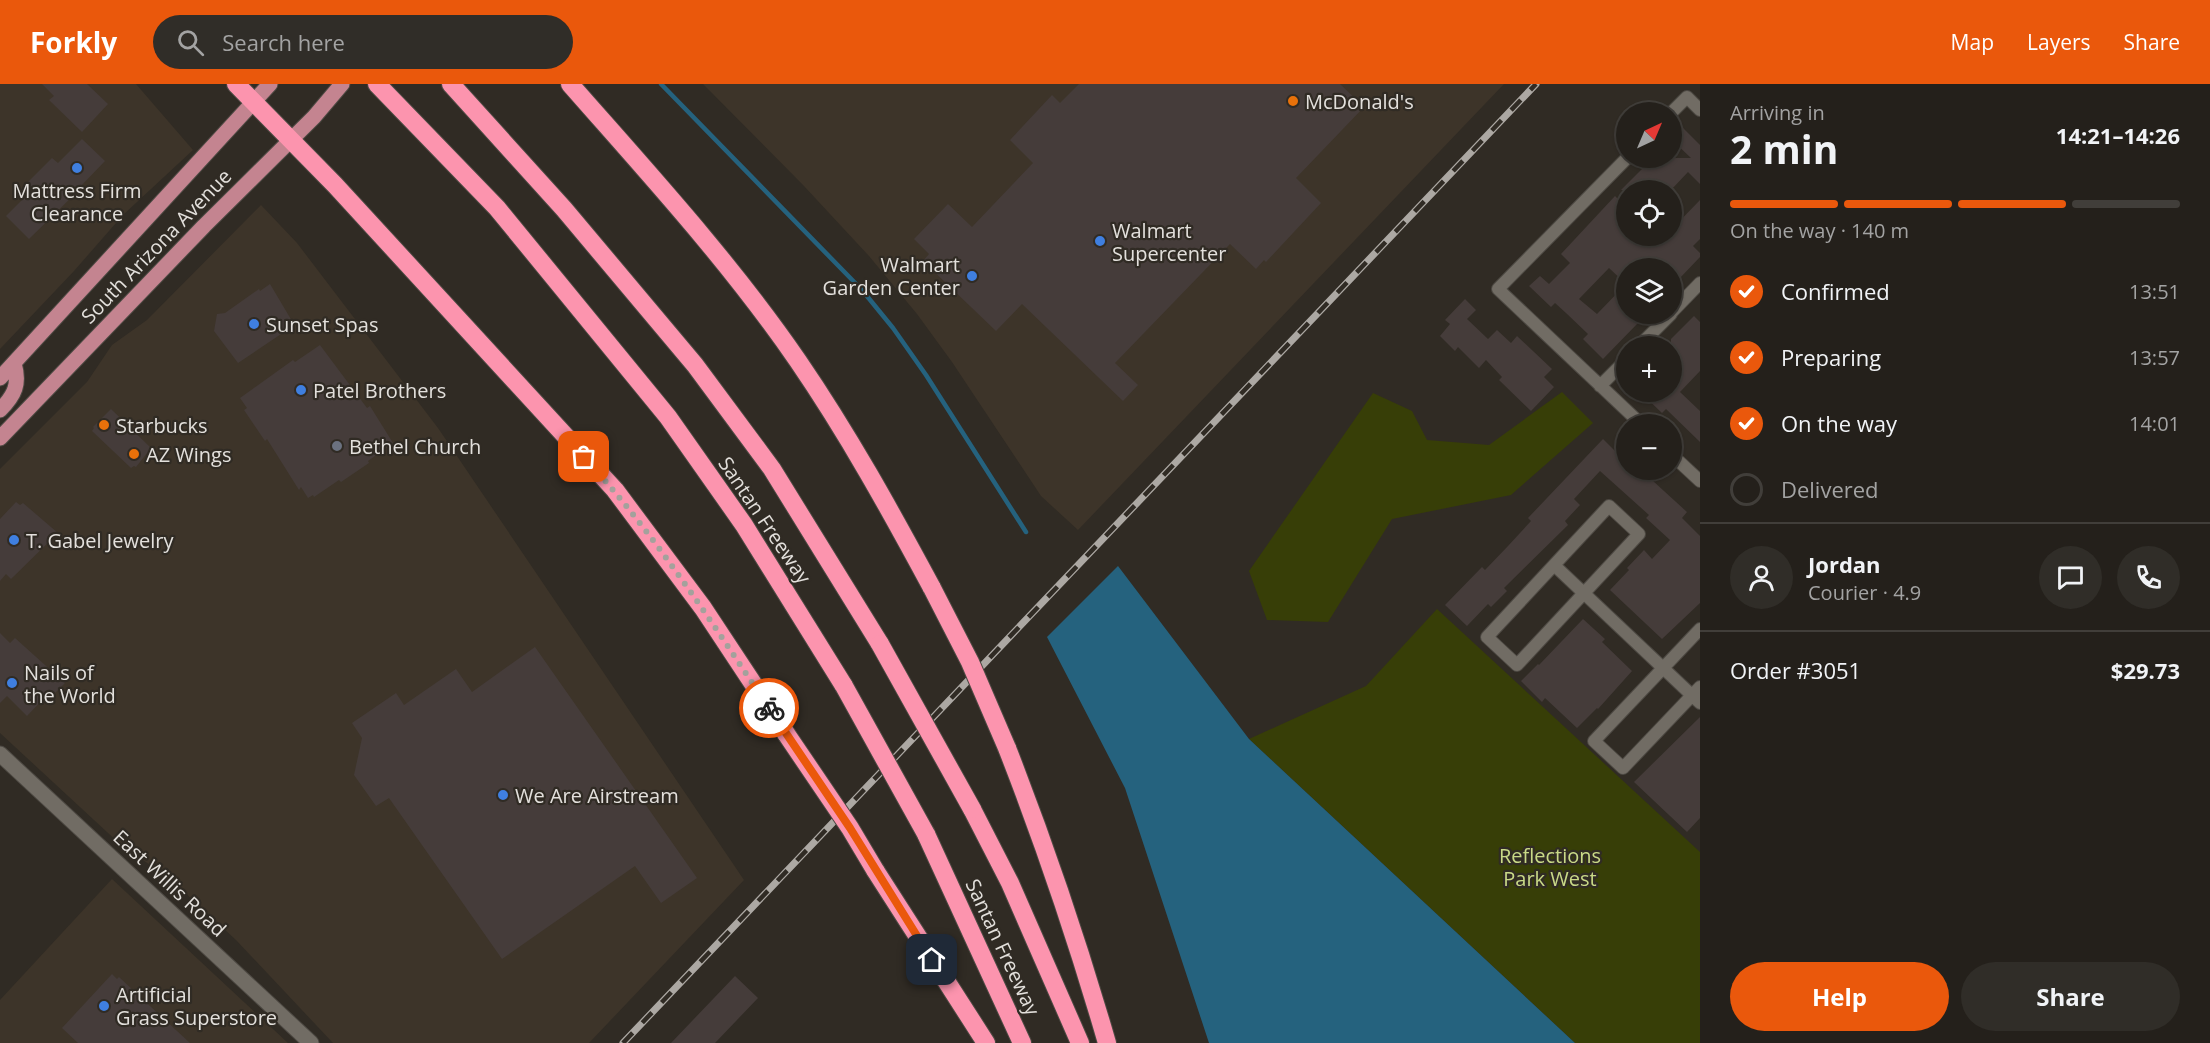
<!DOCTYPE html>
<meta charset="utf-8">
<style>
:root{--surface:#24201b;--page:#302d28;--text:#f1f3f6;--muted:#a3a3a3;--line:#413e3a;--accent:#ea580c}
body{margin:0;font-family:"Open Sans",sans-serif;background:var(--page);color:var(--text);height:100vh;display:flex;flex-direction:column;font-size:22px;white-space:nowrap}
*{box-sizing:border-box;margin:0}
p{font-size:20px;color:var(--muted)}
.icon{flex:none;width:33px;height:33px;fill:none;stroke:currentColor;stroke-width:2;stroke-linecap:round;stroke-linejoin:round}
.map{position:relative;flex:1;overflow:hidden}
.side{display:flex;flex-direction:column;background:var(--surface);width:510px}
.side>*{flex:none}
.needle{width:39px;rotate:44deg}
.fabs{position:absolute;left:1616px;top:18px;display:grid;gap:12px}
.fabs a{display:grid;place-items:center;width:66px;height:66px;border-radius:50%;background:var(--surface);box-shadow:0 2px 4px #0004,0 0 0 2px var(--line);font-size:30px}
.pin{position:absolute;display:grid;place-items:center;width:51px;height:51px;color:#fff;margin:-26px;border-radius:12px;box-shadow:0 3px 9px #0006}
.courier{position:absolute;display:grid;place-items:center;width:60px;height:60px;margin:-30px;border:4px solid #ea580c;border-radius:50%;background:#fff;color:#222;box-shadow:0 2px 8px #0007}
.headline em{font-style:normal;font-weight:700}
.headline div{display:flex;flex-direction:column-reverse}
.headline{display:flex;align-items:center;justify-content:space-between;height:102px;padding:0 30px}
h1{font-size:39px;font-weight:700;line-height:45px}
.bar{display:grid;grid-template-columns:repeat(4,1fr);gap:9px 6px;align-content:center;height:72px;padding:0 30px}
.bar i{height:8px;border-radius:4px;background:var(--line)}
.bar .on{background:var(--accent)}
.bar p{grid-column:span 4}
.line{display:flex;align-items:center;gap:15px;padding:0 30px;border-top:2px solid var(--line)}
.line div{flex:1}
.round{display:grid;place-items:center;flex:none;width:63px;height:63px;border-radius:32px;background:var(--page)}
ol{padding:0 30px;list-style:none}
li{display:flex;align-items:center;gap:18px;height:66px}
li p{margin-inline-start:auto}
li .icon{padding:6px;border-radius:50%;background:var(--accent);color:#fff;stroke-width:4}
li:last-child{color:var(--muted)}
li i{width:33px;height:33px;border:3px solid var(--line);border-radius:50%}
.primary-button{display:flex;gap:12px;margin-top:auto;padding:12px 30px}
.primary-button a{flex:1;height:69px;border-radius:36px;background:var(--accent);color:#fff;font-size:24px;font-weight:700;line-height:69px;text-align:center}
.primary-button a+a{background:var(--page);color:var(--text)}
header{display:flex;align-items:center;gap:36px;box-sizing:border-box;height:84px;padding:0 30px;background:var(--accent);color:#fff}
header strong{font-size:28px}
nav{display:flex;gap:33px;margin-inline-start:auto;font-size:21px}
.search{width:420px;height:54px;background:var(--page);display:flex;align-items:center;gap:15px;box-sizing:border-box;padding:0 21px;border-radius:33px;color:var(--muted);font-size:22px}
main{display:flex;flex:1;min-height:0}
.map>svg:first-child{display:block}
.built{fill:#3d3429}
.green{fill:#373e07}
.water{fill:#25627e}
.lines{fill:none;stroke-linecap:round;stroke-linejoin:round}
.stream{stroke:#25627e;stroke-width:4.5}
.building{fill:#453c3a}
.street-casing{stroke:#4d4943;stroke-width:14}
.secondary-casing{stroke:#4d4943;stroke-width:17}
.primary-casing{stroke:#4d4943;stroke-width:17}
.highway-casing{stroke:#4d4943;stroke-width:20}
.street{stroke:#716c64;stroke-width:12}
.secondary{stroke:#716c64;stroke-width:15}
.primary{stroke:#c48490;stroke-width:15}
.highway{stroke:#fc94ae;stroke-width:18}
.rail-casing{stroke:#aca8a3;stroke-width:7}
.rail{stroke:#302b24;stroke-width:4.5;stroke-dasharray:14;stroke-linecap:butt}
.highway-bridge-casing{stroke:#4d4943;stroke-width:20;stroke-linecap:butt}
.highway-bridge{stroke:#fc94ae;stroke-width:18}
.done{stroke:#a4a19c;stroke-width:6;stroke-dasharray:0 10.8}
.route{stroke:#ea580c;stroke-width:8}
.food-dot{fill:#e8710a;stroke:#302b24;stroke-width:2}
.shop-dot{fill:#3f7fe0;stroke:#302b24;stroke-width:2}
.worship-dot{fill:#6b7280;stroke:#302b24;stroke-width:2}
.labels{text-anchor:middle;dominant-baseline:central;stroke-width:4.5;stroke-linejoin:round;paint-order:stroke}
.poi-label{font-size:20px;fill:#e3e0dc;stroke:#302b24;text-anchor:start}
.street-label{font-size:20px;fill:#e3e0dc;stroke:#302b24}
.park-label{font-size:20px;fill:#c9d987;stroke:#302b24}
</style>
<header>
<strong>Forkly</strong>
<div class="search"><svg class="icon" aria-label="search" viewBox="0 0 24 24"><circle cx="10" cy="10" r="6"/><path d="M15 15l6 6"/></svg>Search here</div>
<nav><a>Map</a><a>Layers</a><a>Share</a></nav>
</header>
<main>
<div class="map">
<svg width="1700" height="959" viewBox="0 0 1700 959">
<rect width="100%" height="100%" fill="#302b24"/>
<!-- built -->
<path class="built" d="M0 0H136L193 66 123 131 74 187 0 265Z
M703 0H1504L1078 446 1041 412 952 278 917 230 869 172 804 102Z
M261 121 297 159 438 344 744 796 589 959H333L236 856 169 794 121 761 0 649V385L87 298 112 261 147 236Z
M112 795 288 959H0V916Z"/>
<!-- green -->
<path class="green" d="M1562 308 1593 339 1511 411 1392 435 1328 538 1267 536 1249 487 1373 309 1412 327 1427 356 1489 361Z
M1437 525 1700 768V959H1575L1249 655 1366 602Z"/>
<!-- water -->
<path class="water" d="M1118 482 1249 655 1575 959H1209L1125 704 1047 553Z"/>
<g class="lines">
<!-- stream -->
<path class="stream" d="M661 0 862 206 893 244 926 291 1026 448"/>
</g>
<!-- building -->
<path class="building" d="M42 0H87L108 20 82 48 49 16 54 12Z
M1079 0H1340L1364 23 1296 94 1321 119 1266 178 1264 176 1256 185 1230 160 1115 279 1138 301 1123 317 1022 220 996 247 923 177 929 170 914 155 948 120 972 143 1033 79 1010 56 1052 11 1060 19Z
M1682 43 1700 61V100L1688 88 1671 106H1621L1653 74H1691L1671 55Z
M82 55 105 77 80 103 81 104 29 155 6 132 32 106 26 100 52 74 58 79Z
M1615 112 1626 123V152H1671V146L1700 116V155L1693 162 1700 169V173L1679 195 1671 188V184H1626V200L1609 184 1579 215 1597 230 1626 200V230L1638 239 1603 275 1583 255 1588 250 1566 229 1555 219 1551 223 1529 202 1540 192 1549 200 1570 179 1561 170Z
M270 200 292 237 290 238 293 242 238 279 214 247 217 230 225 229 259 205 260 207Z
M1465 215 1476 226 1467 235 1488 255 1497 246 1511 259 1517 252 1552 285 1544 293 1554 303 1531 327 1499 296 1502 293 1486 276 1479 284 1458 263 1455 267 1440 252 1450 240 1445 236Z
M1694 232 1700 238V287L1680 308 1700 327V358L1666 325 1662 329 1640 308H1671V255Z
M320 261 367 324 370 322 393 359 368 377 369 379 341 398 339 396 314 413 313 411 308 414 301 403 299 406 267 355 265 357 244 326 247 324 240 314 293 276 295 278Z
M111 325 151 364 136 383 134 382 131 384 92 347 94 344 93 343Z
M1603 355 1620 372 1626 366V386H1641L1687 428 1682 434 1700 452V519L1662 555 1610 506 1629 486 1627 484 1644 466 1652 475 1670 456 1646 434 1649 431 1600 387 1574 415 1580 421 1565 437 1568 441 1504 504 1507 507 1491 523 1488 520 1467 542 1445 521 1482 483 1485 486 1508 462 1531 437 1528 434Z
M16 418 20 421 23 419 58 449 11 495 6 490 0 497V435Z
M1583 535 1605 555 1602 558 1632 587 1598 625 1597 624 1577 644 1545 614 1542 618 1521 597 1538 580 1539 581Z
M0 549 10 559 15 554 65 599 49 615 46 612 27 632 7 612 0 619Z
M535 563 697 794 661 819 635 782 502 875 389 714 376 722 354 691 362 654 352 639 396 609 404 621 456 585 472 608Z
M1700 633V734L1687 748 1634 698Z
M112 890 117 895 119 893 134 907H137V910L190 959H78L62 944Z
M735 892 758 914 715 959H671Z"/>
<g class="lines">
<defs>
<path id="street" d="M1671 29 1687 13 1700 26
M1627 74 1498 205 1641 340
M1671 229 1700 199
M1639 262 1671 230
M1600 302 1626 276
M1671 370 1700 397
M1609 422 1639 450 1517 581 1487 553Z
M1554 481 1700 619
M1700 545 1594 657 1623 684 1700 603"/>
<path id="secondary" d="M0 670 311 959"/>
<path id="primary" d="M0 294 270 0
M0 326C15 311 20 300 14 279
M0 354 204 142 314 33 342 0"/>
<path id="highway" d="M236 0 335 101 615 406 703 524 787 651
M377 0 497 124 668 333 744 441 844 602
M451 0 564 125 695 281 772 385 880 560
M570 0C649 90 730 178 798 277 848 350 890 426 932 504
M1007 664C1045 761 1078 859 1107 959
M972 725 1010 799 1080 959
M926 750 1022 959
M875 786 986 959"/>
</defs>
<!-- street casing -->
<use href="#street" class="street-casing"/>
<!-- secondary casing -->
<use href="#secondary" class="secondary-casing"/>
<!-- primary casing -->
<use href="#primary" class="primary-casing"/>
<!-- highway casing -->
<use href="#highway" class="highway-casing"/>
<!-- street -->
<use href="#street" class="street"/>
<!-- secondary -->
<use href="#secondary" class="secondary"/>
<!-- primary -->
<use href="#primary" class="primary"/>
<!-- highway -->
<use href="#highway" class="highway"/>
<defs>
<path id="rail" d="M623 959 1536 0"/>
</defs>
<!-- rail casing -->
<use href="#rail" class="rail-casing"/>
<!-- rail -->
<use href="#rail" class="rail"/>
<defs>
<path id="highway-bridge" d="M932 504 970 578 1007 664
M880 560 972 725
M844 602 926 750
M787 651 850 744 875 786"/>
</defs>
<!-- highway-bridge casing -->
<use href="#highway-bridge" class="highway-bridge-casing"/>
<!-- highway-bridge -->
<use href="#highway-bridge" class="highway-bridge"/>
</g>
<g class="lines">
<!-- done -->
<path class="done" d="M584 373C654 449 711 537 769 624"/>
<!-- route -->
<path class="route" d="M769 624 850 744 932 876"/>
</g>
<!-- markers -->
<g class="food-dot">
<circle cx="1293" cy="17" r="6"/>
<circle cx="104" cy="341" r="6"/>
<circle cx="134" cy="370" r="6"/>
</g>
<g class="shop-dot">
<circle cx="77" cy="84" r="6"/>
<circle cx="1100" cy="157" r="6"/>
<circle cx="972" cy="192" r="6"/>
<circle cx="254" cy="240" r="6"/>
<circle cx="301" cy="306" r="6"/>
<circle cx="14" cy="456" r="6"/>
<circle cx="12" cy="599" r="6"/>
<circle cx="503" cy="711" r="6"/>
<circle cx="104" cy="922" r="6"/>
</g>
<circle class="worship-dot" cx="337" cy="362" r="6"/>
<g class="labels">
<!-- poi labels -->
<g class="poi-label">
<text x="1305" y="17">McDonald's</text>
<text x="77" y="106" text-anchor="middle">Mattress Firm<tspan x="77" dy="23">Clearance</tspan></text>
<text x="1112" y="146">Walmart<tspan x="1112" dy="23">Supercenter</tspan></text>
<text x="960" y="180" text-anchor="end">Walmart<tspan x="960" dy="23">Garden Center</tspan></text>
<text x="266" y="240">Sunset Spas</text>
<text x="313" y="306">Patel Brothers</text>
<text x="116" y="341">Starbucks</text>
<text x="349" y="362">Bethel Church</text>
<text x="146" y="370">AZ Wings</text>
<text x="26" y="456">T. Gabel Jewelry</text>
<text x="24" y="588">Nails of<tspan x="24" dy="23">the World</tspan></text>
<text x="515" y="711">We Are Airstream</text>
<text x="116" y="910">Artificial<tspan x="116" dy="23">Grass Superstore</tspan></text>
</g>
<!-- street labels -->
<g class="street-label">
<text transform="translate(156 162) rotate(-46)">South Arizona Avenue</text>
<text transform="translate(765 436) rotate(56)">Santan Freeway</text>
<text transform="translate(170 799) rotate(43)">East Willis Road</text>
<text transform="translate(1003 863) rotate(65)">Santan Freeway</text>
</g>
<!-- park labels -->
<g class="park-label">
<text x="1550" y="771">Reflections<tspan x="1550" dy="23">Park West</tspan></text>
</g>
</g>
</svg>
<div class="fabs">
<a><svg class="needle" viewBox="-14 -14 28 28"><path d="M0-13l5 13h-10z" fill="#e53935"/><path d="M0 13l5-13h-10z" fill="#a3a3a3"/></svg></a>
<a><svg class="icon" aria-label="locate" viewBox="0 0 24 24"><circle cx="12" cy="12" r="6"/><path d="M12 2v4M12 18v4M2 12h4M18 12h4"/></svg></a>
<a><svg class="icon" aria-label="layers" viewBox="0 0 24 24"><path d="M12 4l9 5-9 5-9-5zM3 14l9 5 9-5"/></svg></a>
<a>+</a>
<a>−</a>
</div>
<div class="pin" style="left:584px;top:373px;background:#ea580c"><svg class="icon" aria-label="bag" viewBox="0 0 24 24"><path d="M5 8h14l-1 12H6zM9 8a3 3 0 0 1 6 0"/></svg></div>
<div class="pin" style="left:932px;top:876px;background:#1f2937"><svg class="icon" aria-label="home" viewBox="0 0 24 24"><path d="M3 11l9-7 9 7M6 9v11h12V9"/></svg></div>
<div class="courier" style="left:769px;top:624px"><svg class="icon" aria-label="bike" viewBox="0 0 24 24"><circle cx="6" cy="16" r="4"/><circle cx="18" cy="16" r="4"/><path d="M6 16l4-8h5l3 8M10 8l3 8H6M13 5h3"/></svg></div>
</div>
<section class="side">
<div class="headline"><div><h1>2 min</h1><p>Arriving in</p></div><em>14:21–14:26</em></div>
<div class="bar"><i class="on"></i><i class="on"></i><i class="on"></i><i></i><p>On the way · 140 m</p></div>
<ol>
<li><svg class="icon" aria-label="check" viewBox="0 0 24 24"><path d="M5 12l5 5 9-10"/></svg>Confirmed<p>13:51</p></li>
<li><svg class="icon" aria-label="check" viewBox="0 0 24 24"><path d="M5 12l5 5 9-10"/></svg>Preparing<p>13:57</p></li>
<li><svg class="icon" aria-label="check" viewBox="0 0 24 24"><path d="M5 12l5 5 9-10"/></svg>On the way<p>14:01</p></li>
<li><i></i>Delivered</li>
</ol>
<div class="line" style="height:108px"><a class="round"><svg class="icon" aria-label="person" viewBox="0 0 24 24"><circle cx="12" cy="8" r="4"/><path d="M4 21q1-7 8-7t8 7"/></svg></a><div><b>Jordan</b><p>Courier · 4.9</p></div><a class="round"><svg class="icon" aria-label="chat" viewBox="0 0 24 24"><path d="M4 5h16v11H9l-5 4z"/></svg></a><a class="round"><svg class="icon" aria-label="phone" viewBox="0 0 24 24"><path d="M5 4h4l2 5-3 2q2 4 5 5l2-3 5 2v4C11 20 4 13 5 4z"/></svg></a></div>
<div class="line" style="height:78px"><div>Order #3051</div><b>$29.73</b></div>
<div class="primary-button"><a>Help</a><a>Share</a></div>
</section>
</main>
